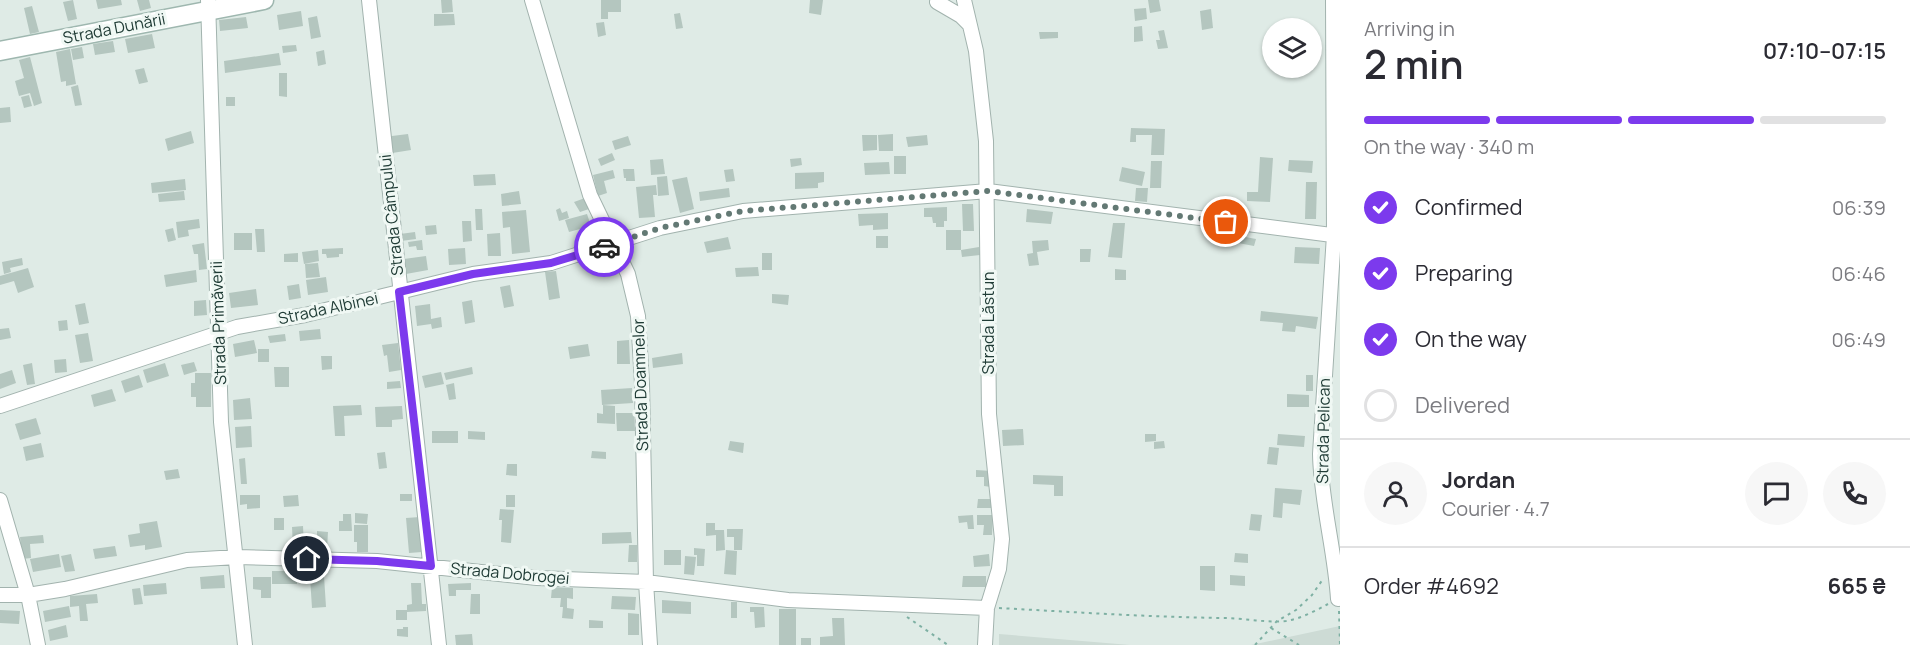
<!DOCTYPE html>
<meta charset="utf-8">
<style>
:root{--surface:#fff;--page:#f7f7f7;--text:#2b2b33;--muted:#7c7c81;--line:#e1e1e2;--accent:#7c3aed}
body{margin:0;font-family:Manrope,sans-serif;background:var(--page);color:var(--text);height:100vh;display:flex;flex-direction:column;font-size:22px;white-space:nowrap}
*{box-sizing:border-box;margin:0}
p{font-size:20px;color:var(--muted)}
.icon{flex:none;width:33px;height:33px;fill:none;stroke:currentColor;stroke-width:2;stroke-linecap:round;stroke-linejoin:round}
.map{position:relative;flex:1;overflow:hidden}
.details{display:flex;flex-direction:column;background:var(--surface);width:570px}
.details>*{flex:none}
.controls{position:absolute;left:1262px;top:18px;display:grid;gap:12px}
.controls a{display:grid;place-items:center;width:60px;height:60px;border-radius:50%;background:var(--surface);box-shadow:0 2px 4px #0004;font-size:30px}
.pin{position:absolute;display:grid;place-items:center;width:51px;height:51px;color:#fff;margin:-26px;border:3px solid #fff;border-radius:50%;box-shadow:0 2px 6px #0007}
.courier{position:absolute;display:grid;place-items:center;width:60px;height:60px;margin:-30px;border:4px solid #7c3aed;border-radius:50%;background:#fff;color:#222;box-shadow:0 2px 8px #0007}
.summary em{font-style:normal;font-weight:600}
.summary div{display:flex;flex-direction:column-reverse}
.summary{display:flex;align-items:center;justify-content:space-between;height:102px;padding:0 24px}
h1{font-size:39px;font-weight:600;line-height:45px}
.bar{display:grid;grid-template-columns:repeat(4,1fr);gap:9px 6px;align-content:center;height:72px;padding:0 24px}
.bar i{height:8px;border-radius:4px;background:var(--line)}
.bar .active{background:var(--accent)}
.bar p{grid-column:span 4}
.line{display:flex;align-items:center;gap:15px;padding:0 24px;border-top:2px solid var(--line)}
.line div{flex:1}
.round{display:grid;place-items:center;flex:none;width:63px;height:63px;border-radius:32px;background:var(--page)}
ol{padding:0 24px;list-style:none}
li{display:flex;align-items:center;gap:18px;height:66px}
li p{margin-inline-start:auto}
li .icon{padding:6px;border-radius:50%;background:var(--accent);color:#fff;stroke-width:4}
li:last-child{color:var(--muted)}
li i{width:33px;height:33px;border:3px solid var(--line);border-radius:50%}
main{display:flex;flex:1;min-height:0}
.map>svg:first-child{display:block}
.built{fill:#cddbd5}
.building{fill:#b4c6bf}
.lines{fill:none;stroke-linecap:round;stroke-linejoin:round}
.minor-casing{stroke:#a2b3ae;stroke-width:16}
.secondary-casing{stroke:#9eb7af;stroke-width:21}
.path{stroke:#7eb0a3;stroke-width:2;stroke-dasharray:3 4.5;stroke-linecap:butt}
.minor{stroke:#fff;stroke-width:14}
.secondary{stroke:#fff;stroke-width:18}
.done{stroke:#637974;stroke-width:6;stroke-dasharray:0 10.8}
.route{stroke:#7c3aed;stroke-width:8}
.labels{text-anchor:middle;dominant-baseline:central;stroke-width:6;stroke-linejoin:round;paint-order:stroke}
.street-label{font-size:16px;fill:#203c36;stroke:#f0f8f4}
</style>
<main>
<div class="map">
<svg width="1340" height="645" viewBox="0 0 1340 645">
<rect width="100%" height="100%" fill="#dfebe6"/>
<!-- built -->
<path class="built" d="M1340 626V645H1251Z
M999 634 1130 645H999Z"/>
<!-- building -->
<path class="building" d="M73 0 77 19 68 21 63 2Z
M96 0H121L122 5 98 9Z
M137 0H149L151 8 140 11Z
M441 0H452L453 12 442 13Z
M601 0H621V12H608V19H601Z
M810 0H823L821 15 809 13Z
M1148 0H1159L1161 11 1150 13Z
M32 6 39 32 30 34 24 8Z
M1146 8 1147 19 1135 21 1134 9Z
M1211 9 1213 28 1202 30 1200 11Z
M301 11 303 26 279 30 277 15Z
M680 13 683 28 676 29 674 14Z
M434 14H454L455 25 434 26Z
M317 16 321 37 311 39 308 18Z
M246 17 248 28 220 31 219 20Z
M604 22 606 35 598 37 596 23Z
M1142 26 1143 41 1134 42V27Z
M1164 30 1168 48 1158 49 1156 40H1160L1158 31Z
M1039 32H1058V38L1040 39Z
M152 34 155 48 128 53 125 39Z
M113 41 115 52 95 55 93 44Z
M296 45 297 51 283 53 282 46Z
M82 47 84 58 73 60 71 49Z
M70 49 76 84 66 86V81L61 82 56 52Z
M324 50 326 64 318 66 316 52Z
M279 53 281 65 225 73 224 61Z
M30 57 42 103 34 106 30 93 19 96 15 81 24 78 19 60Z
M144 68 148 82 139 84 135 70Z
M279 73H287V97L279 96Z
M78 85 82 105 75 106 71 87Z
M29 95 32 106 24 108 21 97Z
M226 97H235V106H226Z
M10 107 11 122 0 123V108Z
M1131 128 1165 129 1164 155H1151L1152 135H1136V142H1130Z
M191 131 194 143 168 151 165 139Z
M408 134 411 150 386 154 384 137Z
M893 134V151H879L878 135Z
M862 135H877V150L863 151Z
M927 135 928 145 908 147 906 137Z
M628 136 631 145 615 150 612 141Z
M612 153 615 160 601 166 598 159Z
M894 156H906V174H894Z
M1260 157 1273 158 1270 202 1247 201V192H1258Z
M801 158 802 165 791 167 790 159Z
M663 159 665 174 651 175 650 160Z
M1289 160 1313 161 1312 173 1288 171Z
M1151 161H1162L1161 188H1150Z
M889 162 890 174 865 175 864 163Z
M1122 167 1145 172 1142 186 1119 181Z
M623 169H634L635 181H626V178H624Z
M733 169 735 181 726 182 724 170Z
M613 170 615 178 604 181 607 193 598 196 593 175Z
M824 172V182L818 183V188L795 189V173Z
M495 174 496 185 474 186 473 175Z
M667 176 669 195 658 196 657 177Z
M687 177 694 209 680 213 672 180Z
M185 179 186 190 152 193 151 183Z
M1306 182H1317L1316 219H1305Z
M656 185 657 195H653L655 217 639 218 636 187Z
M729 188 730 197 700 201 699 192Z
M1136 188H1148L1147 202 1135 201Z
M184 191 185 200 159 202 158 194Z
M519 191 521 204 502 206 501 194Z
M585 198 589 209 580 212 574 202Z
M962 204H973L974 231H963Z
M947 207V221H944V227H936V223H933L932 217H924V208Z
M560 208 562 213 567 211 569 218 559 221 556 210Z
M475 209H482L483 230H476Z
M1027 209 1053 212 1051 224 1026 222Z
M526 210 530 252 512 254 510 227 503 228 502 212Z
M888 213V229L873 230V225L859 226 858 214Z
M587 214 591 226 569 232 565 220Z
M199 219 200 228 188 230 189 236 178 238 176 222Z
M462 221H471L472 241 463 242Z
M1113 223H1125L1122 258 1108 257Z
M436 225 437 234 426 235 425 226Z
M173 228 176 240 168 242 165 230Z
M255 229H264L265 252H257Z
M946 230H961V250H946Z
M415 232 416 239 401 241 400 234Z
M234 233H252V250H234Z
M500 233 501 256H488L487 234Z
M876 236H888V248H876Z
M1240 236 1256 239 1254 246 1238 243Z
M728 237 731 249 707 253 704 242Z
M422 240 423 250H417L416 246 409 247 408 242Z
M1048 240 1049 250 1037 252 1039 265 1029 266 1027 254 1033 253 1032 241Z
M204 243 207 269 199 270 198 254H194L192 245Z
M979 247 980 255 962 257 961 250Z
M1295 247 1320 248 1319 264 1294 263Z
M343 248V254H339V257L327 258 326 254H322V249Z
M465 248 466 264 449 265 448 249Z
M1080 249H1091L1090 262H1080Z
M318 250 319 261 304 264 302 252Z
M298 253V262H284V254Z
M762 253H772V270H762Z
M426 256 428 270 406 274 404 259Z
M22 258 23 265 10 268 11 272 4 274 2 262Z
M318 263 320 277 306 278 305 264Z
M758 267 759 276 736 277 735 268Z
M28 268 34 287 18 293 14 281 0 285V276Z
M1115 269 1126 270V280H1115Z
M196 270 197 282 166 287 164 275Z
M556 271 560 298 549 300 545 272Z
M326 277 328 292 308 295 306 280Z
M299 284 301 298 289 300 287 286Z
M510 285 514 306 504 308 500 287Z
M256 289 258 305 231 308 229 293Z
M772 294 789 295 788 305 772 303Z
M206 300 207 315 194 316V301Z
M472 300 475 322 465 324 462 302Z
M85 303 89 323 79 325 75 305Z
M430 304 431 319 441 317 442 327 432 329 431 324 417 326 415 306Z
M1261 311 1318 317 1316 329 1296 326 1295 332 1282 331 1283 323 1260 321Z
M67 320 68 330 59 331 58 321Z
M9 328 11 338 0 340V329Z
M320 329 321 339 300 341 299 331Z
M88 333 93 361 80 363 75 335Z
M285 334 286 341 270 343 268 336Z
M254 340 257 353 235 357 233 344Z
M629 340 630 364H617V341Z
M398 343 401 370 389 372 387 355 384 356 382 345Z
M588 344 590 356 570 359 568 347Z
M258 349H269V362H258Z
M682 353 683 364 653 368 652 358Z
M321 356H332V369L322 370Z
M66 359 67 372 55 373 54 360Z
M194 362 197 371 184 375 181 365Z
M32 363 35 384 27 385 23 365Z
M165 363 169 376 147 383 143 370Z
M274 367H289V387H275Z
M472 367 473 374 446 380 444 373Z
M12 370 16 383 0 389V374Z
M441 372 444 384 425 388 422 376Z
M195 373H211V407H196V397H191V383H195Z
M139 375 143 387 125 393 121 381Z
M1306 375H1313V391H1306Z
M400 381 401 388 387 389V382Z
M454 383 456 399 449 400 446 385Z
M632 388 633 403 602 405 601 390Z
M112 389 116 401 94 407 91 395Z
M1287 394 1309 395V407H1287Z
M250 398 252 419 234 420 233 400Z
M361 405 362 415 344 416 345 436H335L333 406Z
M603 405 615 406V424L597 423V413L603 414Z
M402 406 403 419 392 420V427H376L375 407Z
M616 413H634L635 431H617Z
M36 418 41 434 20 440 15 424Z
M251 426 252 447 236 448 235 427Z
M1023 429 1024 445 1003 446 1002 430Z
M432 431H458V443H432Z
M468 431 485 432V440L468 439Z
M1145 434H1156V441L1145 442Z
M1278 434 1305 436 1304 447 1277 445Z
M730 441 744 443 743 453 728 450Z
M1164 441 1165 448 1154 449V442Z
M41 443 44 457 26 461 23 447Z
M1269 447 1279 448 1277 465 1267 464Z
M592 451 606 452V459L591 458Z
M385 452 387 468 379 469 377 453Z
M245 458 247 484H241L239 459Z
M507 464H517V476L506 475Z
M178 469 180 478 166 480 164 471Z
M976 470 992 471 991 487 984 486V477H976Z
M1033 475 1063 476V496H1054V485L1033 484Z
M1275 488 1302 490 1300 505 1283 503 1282 518 1273 517Z
M400 494H412V501H400Z
M240 495H260V508L247 509V504L240 505Z
M298 495 299 506 284 507 283 496Z
M506 495H515V507H506Z
M978 499H992L991 508H977Z
M500 509 514 510 511 543 501 542 502 520H499Z
M355 513 368 514 367 524 355 523Z
M343 514H351L352 531H339V521H343Z
M1251 514 1262 515 1260 531 1249 530Z
M973 515 974 529H968L967 522 959 523 958 516Z
M977 515H993L992 535H983L984 525H977Z
M420 517 422 552 409 553 406 518Z
M274 518H284V530H274Z
M157 521 162 547 145 550V545L130 547 128 535 140 533 139 524Z
M706 523H715V530H724L725 550 716 551V535L706 536Z
M354 525H368V552H357V542H354Z
M303 526 304 547 293 548 292 527Z
M727 529H743L742 550H734V537H727Z
M317 531 328 532 327 549 317 548Z
M631 532 632 543 602 544V533Z
M43 535 44 543 30 544 31 558 22 559 20 537Z
M629 545H637V562H628Z
M115 546 117 556 95 559 93 549Z
M694 548 705 549 704 566H697V555H694Z
M664 550H681V565H664Z
M726 550 737 551 736 575 724 574Z
M1235 553 1248 554V563L1234 562Z
M59 554 61 567 33 572 30 559Z
M71 554 75 571 65 572 61 556Z
M989 554 990 566 974 567 973 556Z
M685 556 696 557 694 575 684 574Z
M1200 566H1215V591L1200 590Z
M272 571H297V584H272Z
M224 575 225 588 201 589 200 577Z
M1230 575 1245 576V586L1230 585Z
M324 576 326 607 312 608 310 577Z
M963 576H986V587H962Z
M253 577H271V598H261V590L253 589Z
M166 583 167 594 144 596 143 585Z
M411 583H421L422 604H426V611L407 612V605L412 604Z
M471 583V590H456V596H449L448 584Z
M552 587 573 588V599L567 598V608L574 609 573 619 562 618 563 607H560L561 598H551Z
M140 588 143 604 134 605 132 589Z
M97 594 98 603 86 604 88 621H80L79 606 70 607V596Z
M471 594H480V614H470Z
M612 596 636 597 635 610 611 609Z
M662 600 691 602V614L662 613Z
M731 602H737V618H731Z
M69 606 71 617 45 622 43 611Z
M750 607H764L765 627 755 628 754 612H750Z
M779 609H796V645H779Z
M0 610 20 611 19 624 0 623Z
M396 610H407V620H396Z
M628 613 639 614V635H628Z
M832 618H844L845 645H820V637L833 636Z
M589 620 603 621V628H589Z
M66 625 68 637 50 641 48 630Z
M403 627H408V637L397 636V629H403Z
M472 634 473 645H456L455 635Z
M801 638H811V645H801Z"/>
<g class="lines">
<defs>
<path id="minor" d="M208 0 221 422 245 645
M369 0 439 645
M532 0 590 195 628 274 638 316 642 384 646 582 650 645
M964 0 976 51 986 141 989 414 1002 539 999 569 987 608 985 645
M1333 0 1334 235 1320 454C1321 503 1335 550 1338 599
M937 2 961 16 969 24
M0 406 237 327 305 315 473 274 551 263 660 228 743 211 988 191 1340 236
M0 500 28 595 38 645
M0 595H28L65 589 187 560 237 557 377 561 537 578 646 582 788 600 987 608"/>
<path id="secondary" d="M0 51 264 0"/>
</defs>
<!-- minor casing -->
<use href="#minor" class="minor-casing"/>
<!-- secondary casing -->
<use href="#secondary" class="secondary-casing"/>
<!-- path -->
<path class="path" d="M999 608C1073 612 1147 617 1222 618 1244 618 1264 623 1286 621 1300 619 1315 611 1328 604
M1339 611 1340 645
M907 617 948 645
M1271 628 1299 645
M1255 645 1277 621 1296 610 1312 595 1323 579"/>
<!-- minor -->
<use href="#minor" class="minor"/>
<!-- secondary -->
<use href="#secondary" class="secondary"/>
</g>
<g class="lines">
<!-- done -->
<path class="done" d="M604 247 660 228 743 211 988 191 1226 222"/>
<!-- route -->
<path class="route" d="M307 559 377 561 431 566 399 292 473 274 551 263 604 247"/>
</g>
<g class="labels">
<!-- street labels -->
<g class="street-label">
<text transform="translate(114 28) rotate(-11)">Strada Dunării</text>
<text transform="translate(391 215) rotate(-96)">Strada Câmpului</text>
<text transform="translate(328 308) rotate(-12)">Strada Albinei</text>
<text transform="translate(218 323) rotate(-92)">Strada Primăverii</text>
<text transform="translate(988 323) rotate(-90)">Strada Lăstun</text>
<text transform="translate(640 385) rotate(-92)">Strada Doamnelor</text>
<text transform="translate(1323 431) rotate(-89)">Strada Pelican</text>
<text transform="translate(510 573) rotate(5)">Strada Dobrogei</text>
</g>
</g>
</svg>
<div class="controls">
<a><svg class="icon" aria-label="layers" viewBox="0 0 24 24"><path d="M12 4l9 5-9 5-9-5zM3 14l9 5 9-5"/></svg></a>
</div>
<div class="pin" style="left:1226px;top:222px;background:#ea580c"><svg class="icon" aria-label="bag" viewBox="0 0 24 24"><path d="M5 8h14l-1 12H6zM9 8a3 3 0 0 1 6 0"/></svg></div>
<div class="pin" style="left:307px;top:559px;background:#1f2937"><svg class="icon" aria-label="home" viewBox="0 0 24 24"><path d="M3 11l9-7 9 7M6 9v11h12V9"/></svg></div>
<div class="courier" style="left:604px;top:247px"><svg class="icon" aria-label="car" viewBox="0 0 24 24"><path d="M5 17H2v-5l4-1 3-4h7l3 4 3 1v5h-3M9 17h6M6 11h13"/><circle cx="7" cy="17" r="2"/><circle cx="17" cy="17" r="2"/></svg></div>
</div>
<section class="details">
<div class="summary"><div><h1>2 min</h1><p>Arriving in</p></div><em>07:10–07:15</em></div>
<div class="bar"><i class="active"></i><i class="active"></i><i class="active"></i><i></i><p>On the way · 340 m</p></div>
<ol>
<li><svg class="icon" aria-label="check" viewBox="0 0 24 24"><path d="M5 12l5 5 9-10"/></svg>Confirmed<p>06:39</p></li>
<li><svg class="icon" aria-label="check" viewBox="0 0 24 24"><path d="M5 12l5 5 9-10"/></svg>Preparing<p>06:46</p></li>
<li><svg class="icon" aria-label="check" viewBox="0 0 24 24"><path d="M5 12l5 5 9-10"/></svg>On the way<p>06:49</p></li>
<li><i></i>Delivered</li>
</ol>
<div class="line" style="height:108px"><a class="round"><svg class="icon" aria-label="person" viewBox="0 0 24 24"><circle cx="12" cy="8" r="4"/><path d="M4 21q1-7 8-7t8 7"/></svg></a><div><b>Jordan</b><p>Courier · 4.7</p></div><a class="round"><svg class="icon" aria-label="chat" viewBox="0 0 24 24"><path d="M4 5h16v11H9l-5 4z"/></svg></a><a class="round"><svg class="icon" aria-label="phone" viewBox="0 0 24 24"><path d="M5 4h4l2 5-3 2q2 4 5 5l2-3 5 2v4C11 20 4 13 5 4z"/></svg></a></div>
<div class="line" style="height:78px"><div>Order #4692</div><b>665 ₴</b></div>
</section>
</main>
